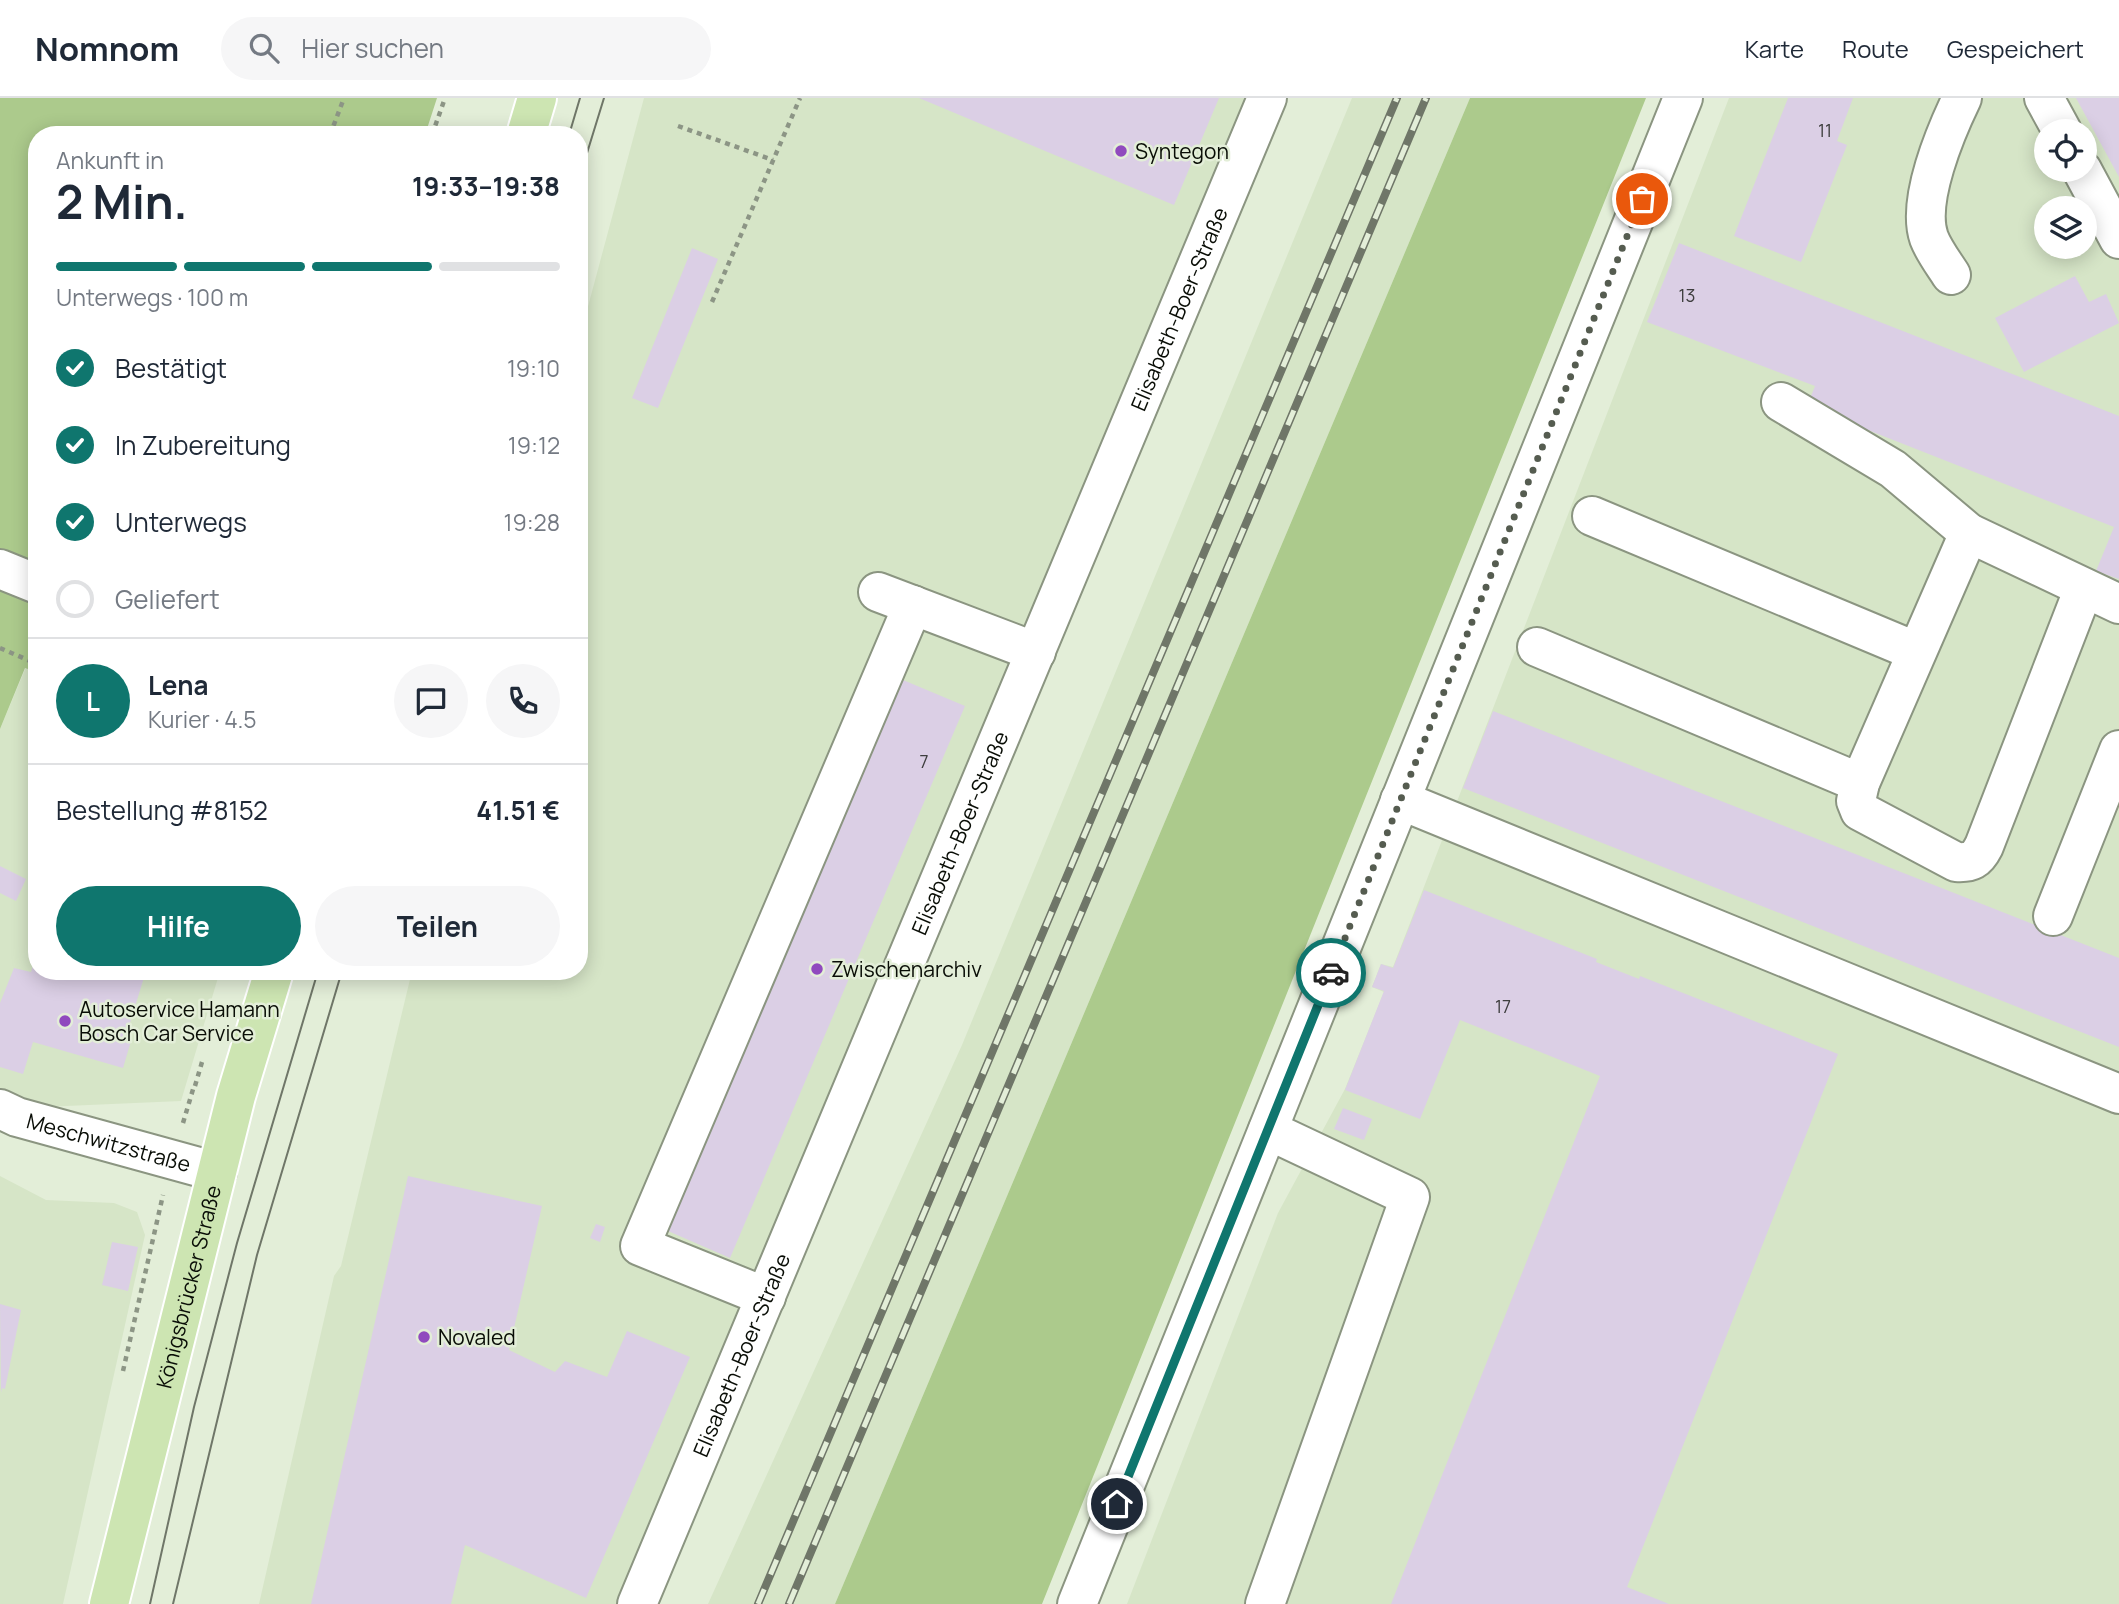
<!DOCTYPE html>
<html lang="de">
<meta charset="utf-8">
<style>
:root{--surface:#fff;--page:#f6f6f7;--text:#1f2937;--muted:#747a83;--line:#e0e1e3;--accent:#0f766e}
body{margin:0;font-family:Manrope,sans-serif;background:var(--page);color:var(--text);height:100vh;display:flex;flex-direction:column;font-size:26px;white-space:nowrap}
*{box-sizing:border-box;margin:0}
p{font-size:23px;color:var(--muted)}
.icon{flex:none;width:38px;height:38px;fill:none;stroke:currentColor;stroke-width:2;stroke-linecap:round;stroke-linejoin:round}
.map{position:relative;flex:1;overflow:hidden}
.drawer{position:absolute;left:28px;top:28px;width:560px;height:854px;display:flex;flex-direction:column;background:var(--surface);border-radius:28px;box-shadow:0 4px 18px #0003}
.drawer>*{flex:none}
.fabs{position:absolute;left:2034px;top:21px;display:grid;gap:14px}
.fabs a{display:grid;place-items:center;width:63px;height:63px;border-radius:50%;background:var(--surface);box-shadow:0 4px 18px #0003;font-size:35px}
.pin{position:absolute;display:grid;place-items:center;width:60px;height:60px;color:#fff;margin:-30px;border:4px solid #fff;border-radius:50%;box-shadow:0 2px 7px #0007}
.courier{position:absolute;display:grid;place-items:center;width:70px;height:70px;margin:-35px;border:5px solid #0f766e;border-radius:50%;background:#fff;color:#222;box-shadow:0 2px 9px #0007}
.headline em{font-style:normal;font-weight:700}
.headline div{display:flex;flex-direction:column-reverse}
.headline{display:flex;align-items:center;justify-content:space-between;height:119px;padding:0 28px}
h1{font-size:46px;font-weight:700;line-height:52px}
.bar{display:grid;grid-template-columns:repeat(4,1fr);gap:10px 7px;align-content:center;height:84px;padding:0 28px}
.bar i{height:9px;border-radius:5px;background:var(--line)}
.bar .active{background:var(--accent)}
.bar p{grid-column:span 4}
.line{display:flex;align-items:center;gap:18px;padding:0 28px;border-top:2px solid var(--line)}
.line div{flex:1}
.round{display:grid;place-items:center;flex:none;width:74px;height:74px;border-radius:37px;background:var(--page)}
ol{padding:0 28px;list-style:none}
li{display:flex;align-items:center;gap:21px;height:77px}
li p{margin-inline-start:auto}
li .icon{padding:7px;border-radius:50%;background:var(--accent);color:#fff;stroke-width:4}
li:last-child{color:var(--muted)}
li i{width:38px;height:38px;border:4px solid var(--line);border-radius:50%}
.button{display:flex;gap:14px;margin-top:auto;padding:14px 28px}
.button a{flex:1;height:80px;border-radius:42px;background:var(--accent);color:#fff;font-size:28px;font-weight:700;line-height:80px;text-align:center}
.button a+a{background:var(--page);color:var(--text)}
header{display:flex;align-items:center;gap:42px;box-sizing:border-box;height:98px;padding:0 35px;background:var(--surface);border-bottom:2px solid var(--line)}
header strong{font-size:33px}
nav{display:flex;gap:38px;margin-inline-start:auto;font-size:24px}
.search{width:490px;height:63px;background:var(--page);display:flex;align-items:center;gap:18px;box-sizing:border-box;padding:0 24px;border-radius:38px;color:var(--muted);font-size:26px}
.map>svg:first-child{display:block}
.built{fill:#d6e5c7;fill-rule:evenodd}
.green{fill:#acca8c}
.building{fill:#dbcfe5}
.lines{fill:none;stroke-linecap:round;stroke-linejoin:round}
.minor-casing{stroke:#8b9581;stroke-width:42}
.major-casing{stroke:#fff;stroke-width:42}
.path{stroke:#8c9585;stroke-width:4.5;stroke-dasharray:5 5;stroke-linecap:butt}
.minor{stroke:#fff;stroke-width:38}
.major{stroke:#cde5b2;stroke-width:38}
.tram{stroke:#6f7668;stroke-width:2}
.rail-casing{stroke:#6f7668;stroke-width:8}
.rail{stroke:#e3eed8;stroke-width:5;stroke-dasharray:16;stroke-linecap:butt}
.done{stroke:#555c50;stroke-width:7;stroke-dasharray:0 12.6}
.route{stroke:#0f766e;stroke-width:9}
.poi-dot{fill:#904abe;stroke:#e3eed8;stroke-width:2.5}
.labels{text-anchor:middle;dominant-baseline:central;stroke-width:5;stroke-linejoin:round;paint-order:stroke}
.number-label{font-size:18px;fill:#3e3e3e}
.poi-label{font-size:21px;fill:#090d06;stroke:#e3eed8;text-anchor:start}
.street-label{font-size:21px;fill:#090d06;stroke:#e3eed8}
</style>
<header>
<strong>Nomnom</strong>
<div class="search"><svg class="icon" aria-label="search" viewBox="0 0 24 24"><circle cx="10" cy="10" r="6"/><path d="M15 15l6 6"/></svg>Hier suchen</div>
<nav><a>Karte</a><a>Route</a><a>Gespeichert</a></nav>
</header>
<div class="map">
<svg width="2119" height="1506" viewBox="0 0 2119 1506">
<rect width="100%" height="100%" fill="#e3eed8"/>
<!-- built -->
<path class="built" d="M644 0H1282L650 1506H259L334 1178 341 1168 412 873H579V242Z
M1352 0H1470L835 1506H708L962 947Z
M1729 0H2119V1506H1127L1278 1115 1345 991 1384 894 1372 889 1381 866 1393 869ZM2046 33H2084V72H2046ZM2046 110H2084V149H2046Z
M26 569 37 574V873H220L181 1003 20 1010 0 1001V631Z
M0 1078 46 1102 114 1105 137 1114 145 1137 63 1506H0Z"/>
<!-- green -->
<path class="green" d="M0 0H437L425 37H37V574L25 570 0 631Z
M1470 0H1646L1042 1506H835Z"/>
<!-- building -->
<path class="building" d="M919 0H1219L1174 107Z
M1788 0H1853L1837 43 1847 47 1801 164 1734 138Z
M2076 0H2119V79Z
M1679 145 2119 318V481L2096 473 2114 429 1807 308 1815 288 1647 224Z
M692 150 718 161 658 310 632 300Z
M2075 178 2089 204 2106 196 2119 225 2024 274 1995 220Z
M903 582 965 608 730 1160 668 1133Z
M1493 613 2119 860V949L1463 690Z
M0 768 26 781 16 803 0 795Z
M1424 792 1597 861 1596 864 1639 881 1640 878 1838 956 1627 1489 1669 1506H1391L1600 978 1460 922 1420 1021 1345 992 1384 893 1372 889 1381 866 1393 870Z
M36 859 37 873H146L125 941 131 943 123 970 33 944 23 976 0 969V905L14 870 31 874Z
M1343 1010 1372 1021 1364 1042 1334 1031Z
M408 1078 542 1108 509 1252 555 1274 565 1263 607 1279 627 1233 690 1259 586 1500 465 1447 451 1506H311Z
M596 1126 605 1129 600 1144 590 1140Z
M112 1144 138 1149 128 1193 102 1187Z
M0 1206 21 1212 5 1291 2 1290 1 1295Z"/>
<g class="lines">
<defs>
<g id="minor">
<path d="M2044 0 2062 33"/>
<path d="M2082 72 2119 141"/>
<path d="M1951 177C1944 166 1934 153 1929 140 1916 103 1946 33 1962 0"/>
<path d="M1781 304 1893 371 1969 435 2119 506"/>
<path d="M1592 418 1915 553"/>
<path d="M1969 435 1860 685 1856 703 1860 713 1956 764C1971 765 1977 762 1984 748L2084 490"/>
<path d="M0 471 37 486"/>
<path d="M878 494 1036 554"/>
<path d="M1537 549 1860 685"/>
<path d="M1400 702 2119 996"/>
<path d="M2053 818 2119 652"/>
<path id="s1" d="M0 1011 17 1019 217 1074"/>
<path d="M766 1199 640 1148 913 507"/>
<path id="s2" d="M637 1506 1267 0"/>
<path d="M1077 1506 1683 0"/>
<path d="M1265 1506 1410 1099 1268 1032"/>
</g>
<g id="major">
<path d="M526 37 537 0"/>
<path id="s3" d="M109 1506 236 998 274 873"/>
</g>
</defs>
<!-- minor casing -->
<use href="#minor" class="minor-casing"/>
<!-- major casing -->
<use href="#major" class="major-casing"/>
<!-- path -->
<path class="path" d="M678 28 773 62
M330 37 344 0
M432 37 445 0
M712 204 800 0
M0 550 37 566
M195 988 202 964
M183 1025 194 988
M123 1273 163 1097"/>
<!-- minor -->
<use href="#minor" class="minor"/>
<!-- major -->
<use href="#major" class="major"/>
<!-- tram -->
<path class="tram" d="M569 37 580 0
M579 81 604 0
M150 1506 194 1309 237 1145 318 873
M173 1506 257 1157 342 873"/>
<defs>
<path id="rail" d="M758 1506 1397 0
M789 1506 1426 0"/>
</defs>
<!-- rail casing -->
<use href="#rail" class="rail-casing"/>
<!-- rail -->
<use href="#rail" class="rail"/>
</g>
<g class="lines">
<!-- done -->
<path class="done" d="M1331 875 1642 101"/>
<!-- route -->
<path class="route" d="M1117 1406 1331 875"/>
</g>
<!-- markers -->
<g class="poi-dot">
<circle cx="1121" cy="53" r="7"/>
<circle cx="817" cy="871" r="7"/>
<circle cx="65" cy="923" r="7"/>
<circle cx="424" cy="1239" r="7"/>
</g>
<g class="labels">
<!-- number labels -->
<g class="number-label">
<text x="1825" y="32">11</text>
<text x="1687" y="197">13</text>
<text x="924" y="663">7</text>
<text x="1503" y="908">17</text>
</g>
<!-- poi labels -->
<g class="poi-label">
<text x="1135" y="53">Syntegon</text>
<text x="831" y="871">Zwischenarchiv</text>
<text x="79" y="911">Autoservice Hamann<tspan x="79" dy="24">Bosch Car Service</tspan></text>
<text x="438" y="1239">Novaled</text>
</g>
<!-- street labels -->
<g class="street-label">
<text stroke="none"><textPath href="#s2" startOffset="1404">Elisabeth-Boer-Straße</textPath></text>
<text stroke="none"><textPath href="#s2" startOffset="836">Elisabeth-Boer-Straße</textPath></text>
<text stroke="none"><textPath href="#s1" startOffset="114">Meschwitzstraße</textPath></text>
<text stroke="none"><textPath href="#s3" startOffset="327">Königsbrücker Straße</textPath></text>
<text stroke="none"><textPath href="#s2" startOffset="270">Elisabeth-Boer-Straße</textPath></text>
</g>
</g>
</svg>
<div class="fabs">
<a><svg class="icon" aria-label="locate" viewBox="0 0 24 24"><circle cx="12" cy="12" r="6"/><path d="M12 2v4M12 18v4M2 12h4M18 12h4"/></svg></a>
<a><svg class="icon" aria-label="layers" viewBox="0 0 24 24"><path d="M12 4l9 5-9 5-9-5zM3 14l9 5 9-5"/></svg></a>
</div>
<div class="pin" style="left:1642px;top:101px;background:#ea580c"><svg class="icon" aria-label="bag" viewBox="0 0 24 24"><path d="M5 8h14l-1 12H6zM9 8a3 3 0 0 1 6 0"/></svg></div>
<div class="pin" style="left:1117px;top:1406px;background:#1f2937"><svg class="icon" aria-label="home" viewBox="0 0 24 24"><path d="M3 11l9-7 9 7M6 9v11h12V9"/></svg></div>
<div class="courier" style="left:1331px;top:875px"><svg class="icon" aria-label="car" viewBox="0 0 24 24"><path d="M5 17H2v-5l4-1 3-4h7l3 4 3 1v5h-3M9 17h6M6 11h13"/><circle cx="7" cy="17" r="2"/><circle cx="17" cy="17" r="2"/></svg></div>
<section class="drawer">
<div class="headline"><div><h1>2 Min.</h1><p>Ankunft in</p></div><em>19:33–19:38</em></div>
<div class="bar"><i class="active"></i><i class="active"></i><i class="active"></i><i></i><p>Unterwegs · 100 m</p></div>
<ol>
<li><svg class="icon" aria-label="check" viewBox="0 0 24 24"><path d="M5 12l5 5 9-10"/></svg>Bestätigt<p>19:10</p></li>
<li><svg class="icon" aria-label="check" viewBox="0 0 24 24"><path d="M5 12l5 5 9-10"/></svg>In Zubereitung<p>19:12</p></li>
<li><svg class="icon" aria-label="check" viewBox="0 0 24 24"><path d="M5 12l5 5 9-10"/></svg>Unterwegs<p>19:28</p></li>
<li><i></i>Geliefert</li>
</ol>
<div class="line" style="height:126px"><b class="round" style="background:var(--accent);color:#fff">L</b><div><b>Lena</b><p>Kurier · 4.5</p></div><a class="round"><svg class="icon" aria-label="chat" viewBox="0 0 24 24"><path d="M4 5h16v11H9l-5 4z"/></svg></a><a class="round"><svg class="icon" aria-label="phone" viewBox="0 0 24 24"><path d="M5 4h4l2 5-3 2q2 4 5 5l2-3 5 2v4C11 20 4 13 5 4z"/></svg></a></div>
<div class="line" style="height:91px"><div>Bestellung #8152</div><b>41.51 €</b></div>
<div class="button"><a>Hilfe</a><a>Teilen</a></div>
</section>
</div>
